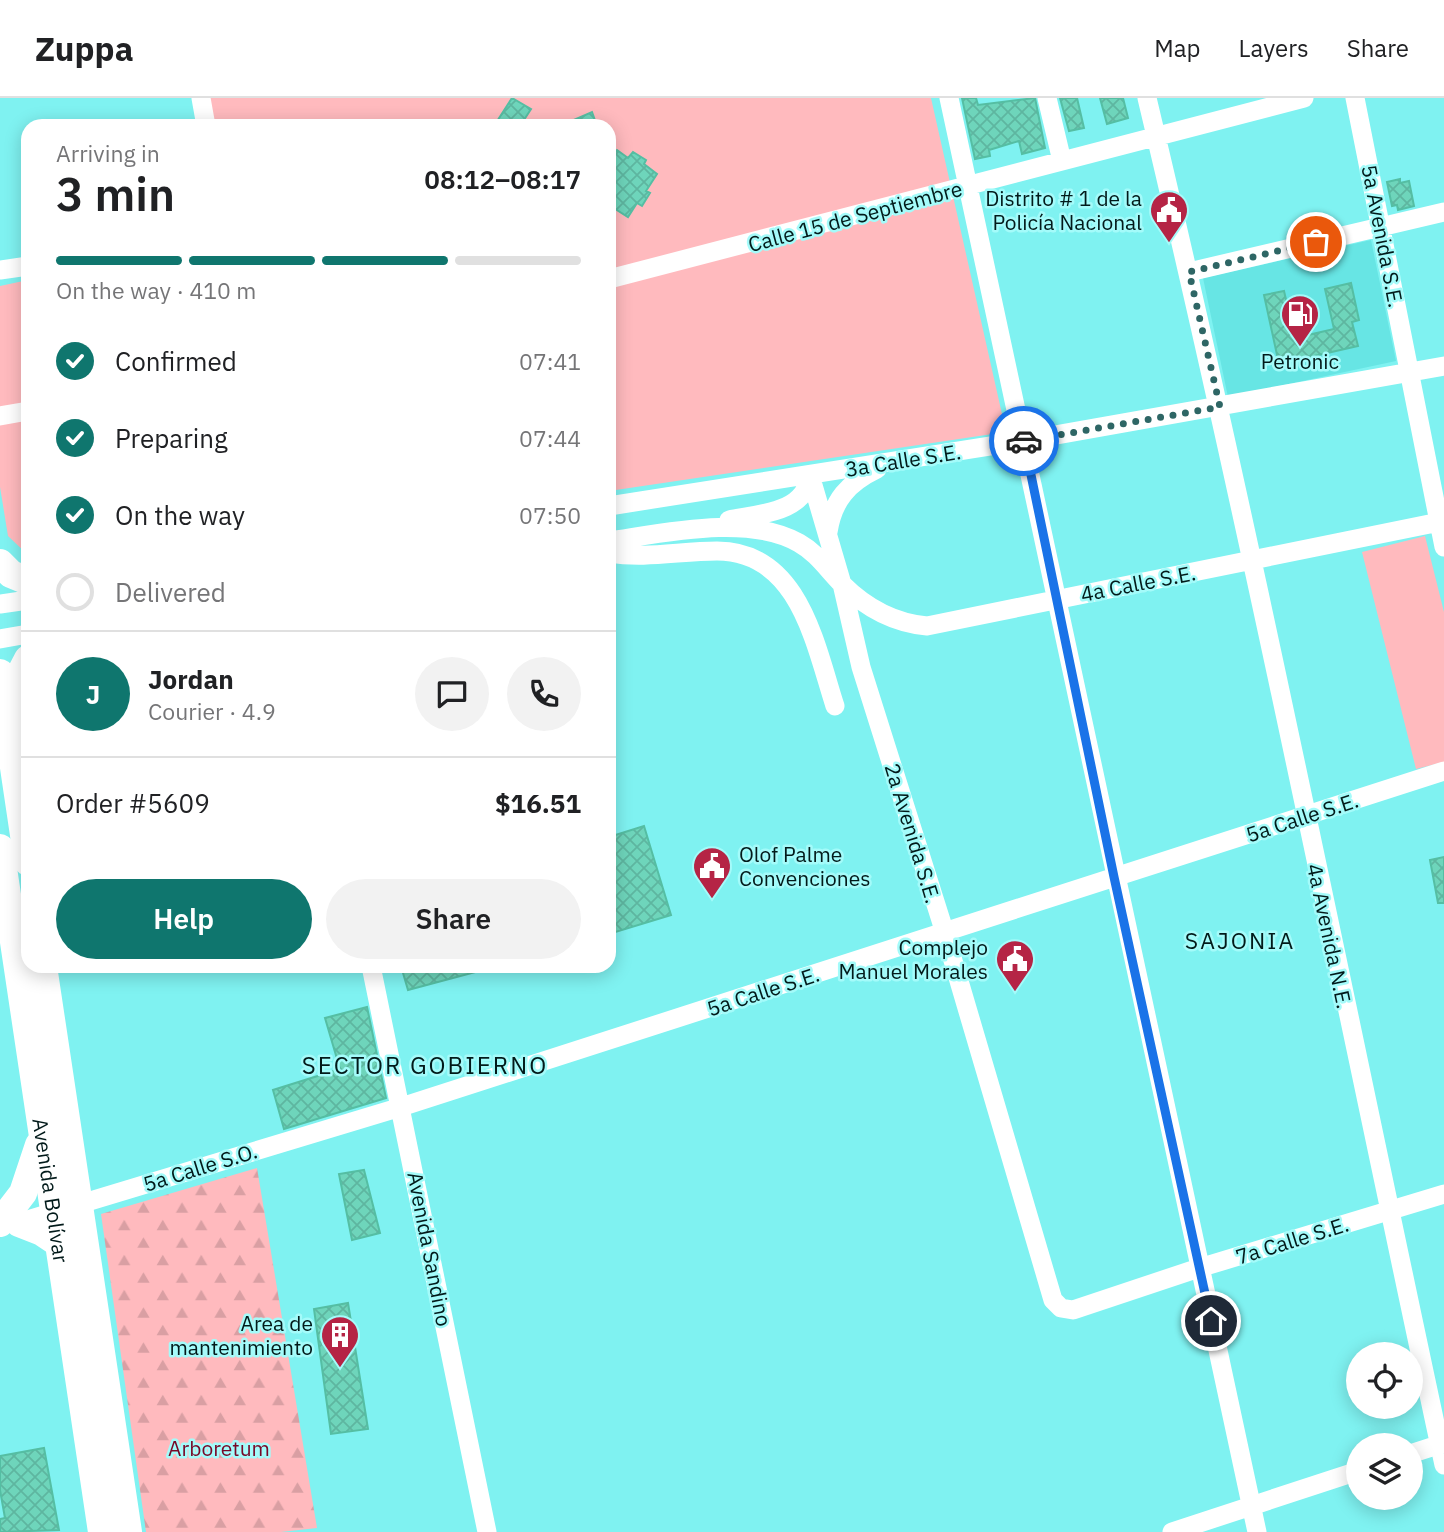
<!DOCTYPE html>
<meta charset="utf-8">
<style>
:root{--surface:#fff;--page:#f2f2f2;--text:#202124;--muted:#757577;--line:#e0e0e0;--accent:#0f766e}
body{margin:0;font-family:"IBM Plex Sans",sans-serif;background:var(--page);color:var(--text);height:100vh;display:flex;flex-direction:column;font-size:26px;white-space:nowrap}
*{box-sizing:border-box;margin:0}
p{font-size:23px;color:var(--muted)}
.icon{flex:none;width:38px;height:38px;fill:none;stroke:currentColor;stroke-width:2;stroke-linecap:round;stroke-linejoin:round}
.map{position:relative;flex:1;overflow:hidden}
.details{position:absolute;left:21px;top:21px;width:595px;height:854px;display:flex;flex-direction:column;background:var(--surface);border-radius:21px;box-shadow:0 4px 18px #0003}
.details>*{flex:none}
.tools{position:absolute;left:1346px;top:1244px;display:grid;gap:14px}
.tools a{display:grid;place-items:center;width:77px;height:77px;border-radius:50%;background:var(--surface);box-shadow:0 4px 18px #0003;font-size:35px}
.pin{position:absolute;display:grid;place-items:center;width:60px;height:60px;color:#fff;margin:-30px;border:4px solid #fff;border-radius:50%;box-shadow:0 2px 7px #0007}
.courier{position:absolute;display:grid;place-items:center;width:70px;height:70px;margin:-35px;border:5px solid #1a73e8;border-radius:50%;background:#fff;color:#222;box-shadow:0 2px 9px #0007}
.overview em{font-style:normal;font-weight:600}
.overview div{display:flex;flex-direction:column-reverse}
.overview{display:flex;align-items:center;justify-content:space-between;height:119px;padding:0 35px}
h1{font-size:46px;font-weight:600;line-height:52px}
.bar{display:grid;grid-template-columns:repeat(4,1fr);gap:10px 7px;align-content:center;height:84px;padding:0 35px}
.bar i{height:9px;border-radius:5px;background:var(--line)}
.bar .current{background:var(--accent)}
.bar p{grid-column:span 4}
.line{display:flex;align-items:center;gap:18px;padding:0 35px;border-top:2px solid var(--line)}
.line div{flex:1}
.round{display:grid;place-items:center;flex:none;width:74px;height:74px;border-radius:37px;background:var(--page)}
ol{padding:0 35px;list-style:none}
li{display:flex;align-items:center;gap:21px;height:77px}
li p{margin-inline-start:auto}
li .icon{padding:7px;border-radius:50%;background:var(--accent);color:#fff;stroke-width:4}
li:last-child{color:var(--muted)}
li i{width:38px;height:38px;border:4px solid var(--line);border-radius:50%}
.button{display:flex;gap:14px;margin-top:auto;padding:14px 35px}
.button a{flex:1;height:80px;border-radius:42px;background:var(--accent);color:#fff;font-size:28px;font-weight:600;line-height:80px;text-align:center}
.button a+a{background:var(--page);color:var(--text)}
header{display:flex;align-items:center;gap:42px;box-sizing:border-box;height:98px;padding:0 35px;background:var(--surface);border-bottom:2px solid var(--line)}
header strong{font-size:33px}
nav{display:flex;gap:38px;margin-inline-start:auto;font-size:24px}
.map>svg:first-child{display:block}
.built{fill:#67e5e4}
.forest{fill:url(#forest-firs)}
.park{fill:#ffbabe}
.building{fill:url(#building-cross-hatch);stroke:#55bea3;stroke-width:2}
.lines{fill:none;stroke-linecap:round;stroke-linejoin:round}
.minor{stroke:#fff;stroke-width:19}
.highway{stroke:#fff;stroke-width:28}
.done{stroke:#2e6665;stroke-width:7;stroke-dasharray:0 12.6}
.route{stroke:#1a73e8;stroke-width:9}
.labels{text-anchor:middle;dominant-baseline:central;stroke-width:5;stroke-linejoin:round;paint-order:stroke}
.poi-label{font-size:21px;fill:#021a1a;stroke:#a4fbfa;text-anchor:end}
.street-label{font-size:21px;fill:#021a1a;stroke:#a4fbfa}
.park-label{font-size:21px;fill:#780827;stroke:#a4fbfa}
.neighbourhood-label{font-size:23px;letter-spacing:2px;fill:#021a1a;stroke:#a4fbfa}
.quarter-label{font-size:24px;letter-spacing:2px;fill:#021a1a;stroke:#a4fbfa}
</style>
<header>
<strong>Zuppa</strong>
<nav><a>Map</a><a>Layers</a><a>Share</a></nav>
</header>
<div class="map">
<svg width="1444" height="1434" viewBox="0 0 1444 1434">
<defs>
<pattern id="forest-firs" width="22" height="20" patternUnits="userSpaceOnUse" patternTransform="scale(1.75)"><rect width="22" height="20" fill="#ffbabe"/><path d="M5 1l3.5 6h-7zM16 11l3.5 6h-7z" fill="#d99fa3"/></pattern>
<pattern id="building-cross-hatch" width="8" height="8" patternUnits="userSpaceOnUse" patternTransform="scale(1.75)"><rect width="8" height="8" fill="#6ed5bb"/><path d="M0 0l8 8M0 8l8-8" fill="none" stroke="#5eb6a0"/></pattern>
</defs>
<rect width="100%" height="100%" fill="#7ff2f1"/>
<!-- built -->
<path class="built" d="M1371 142 1396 263 1228 299 1203 180Z"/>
<!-- forest -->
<path class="forest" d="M257 1070 317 1430 281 1434H146L101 1116Z"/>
<!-- park -->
<path class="park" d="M204 0H931L1006 334 609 393V28H206Z
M28 182V457L8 438 0 389V188Z
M1425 438 1444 514V664L1416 671 1362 454Z"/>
<!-- building -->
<path class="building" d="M512 0 531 11 520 28H494Z
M962 0H976L978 7 1035 0 1045 50 1022 56 1019 43 989 52 990 58 975 61Z
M1060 0H1077L1084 30 1069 33Z
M1100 0H1123L1128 20 1107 26Z
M592 14 597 28H560Z
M617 52 628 60 633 54 646 62 644 66 657 76 646 93 650 95 642 108 637 105 628 119 609 107V62Z
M1400 81V85L1409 83 1414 108 1398 112 1397 107 1392 108 1387 84Z
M1351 185 1359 222 1352 224 1358 248 1279 266 1264 197 1284 193 1295 240 1334 231 1325 191Z
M644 728 671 817 609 836V739Z
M1444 759V805H1438L1430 762Z
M401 868H483V872L408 892Z
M367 909 386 1000 284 1031 273 992 340 971 325 920Z
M364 1072 380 1135 352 1142 339 1076Z
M348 1205 368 1331 331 1336 314 1211Z
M44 1350 59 1432 0 1434V1421L5 1420 0 1392V1358Z"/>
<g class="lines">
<!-- minor -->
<path class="minor" d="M201 0 206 28
M949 0 1257 1434
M1047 0 1062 63
M1147 0C1255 453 1346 911 1444 1367
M1355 0 1444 449
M0 172 28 168
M1189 174 1444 114
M609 181 1304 0
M0 318 28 313
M810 377 842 486 861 569 944 832 1053 1202 1061 1210 1073 1212 1199 1170 1444 1096
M609 408 1022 343 1444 268
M729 422C759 416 806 415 810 377
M828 434C833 402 848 385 877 371
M609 443C664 435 749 416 799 445 817 455 828 472 842 486 865 509 894 525 927 528L1444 423
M609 455C646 461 680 453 717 453 799 453 815 546 835 608
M0 506 28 502
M0 541 28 536
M371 868 487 1434
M14 1126 401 1009 1444 673
M1410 1356 1444 1345
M1172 1434 1358 1373"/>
<!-- highway -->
<g class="highway">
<path d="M0 465 11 476 28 483"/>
<path d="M0 575 28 764"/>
<path d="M13 611 17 582 28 561"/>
<path id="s1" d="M0 750 102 1434"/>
<path d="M43 868 128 1434"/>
<path d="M0 1125 23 1095 39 1047"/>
<path d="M19 1125 42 1134 57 1144"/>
</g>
</g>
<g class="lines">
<!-- done -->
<path class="done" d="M1024 343 1220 309 1189 174 1316 144"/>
<!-- route -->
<path class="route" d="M1024 343 1114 779 1211 1223"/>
</g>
<!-- icons -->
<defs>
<symbol id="civic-pin" viewBox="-11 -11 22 30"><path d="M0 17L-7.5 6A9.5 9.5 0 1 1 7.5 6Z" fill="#b52445" stroke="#a4fbfa"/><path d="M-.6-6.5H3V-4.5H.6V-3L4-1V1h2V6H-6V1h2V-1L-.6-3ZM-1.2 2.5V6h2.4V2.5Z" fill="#fff"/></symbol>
<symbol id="fuel-pin" viewBox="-11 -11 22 30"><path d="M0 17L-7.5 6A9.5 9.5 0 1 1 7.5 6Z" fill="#b52445" stroke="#a4fbfa"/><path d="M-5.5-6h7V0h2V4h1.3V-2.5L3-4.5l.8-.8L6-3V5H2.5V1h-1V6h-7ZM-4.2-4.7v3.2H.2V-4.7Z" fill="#fff"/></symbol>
<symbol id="building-pin" viewBox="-11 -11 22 30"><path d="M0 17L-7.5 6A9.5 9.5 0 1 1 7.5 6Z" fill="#b52445" stroke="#a4fbfa"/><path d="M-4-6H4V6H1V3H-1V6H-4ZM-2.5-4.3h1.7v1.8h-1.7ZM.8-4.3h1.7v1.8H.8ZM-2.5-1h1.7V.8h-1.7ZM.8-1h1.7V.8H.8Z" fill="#fff"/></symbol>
</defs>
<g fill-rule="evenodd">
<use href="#civic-pin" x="1147" y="90" width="44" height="60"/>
<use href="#fuel-pin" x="1278" y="194" width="44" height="60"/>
<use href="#civic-pin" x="690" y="746" width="44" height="60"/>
<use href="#civic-pin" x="993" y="839" width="44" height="60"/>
<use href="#building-pin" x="318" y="1215" width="44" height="60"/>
</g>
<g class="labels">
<!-- poi labels -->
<g class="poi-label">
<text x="1142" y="100">Distrito # 1 de la<tspan x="1142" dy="24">Policía Nacional</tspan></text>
<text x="1300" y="263" text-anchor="middle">Petronic</text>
<text x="739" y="756" text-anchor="start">Olof Palme<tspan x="739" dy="24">Convenciones</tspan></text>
<text x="988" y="849">Complejo<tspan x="988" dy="24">Manuel Morales</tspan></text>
<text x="313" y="1225">Area de<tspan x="313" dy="24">mantenimiento</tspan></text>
</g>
<!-- street labels -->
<g class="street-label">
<text transform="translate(855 118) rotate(-15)">Calle 15 de Septiembre</text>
<text transform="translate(1383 138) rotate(79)">5a Avenida S.E.</text>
<text transform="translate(903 362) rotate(-9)">3a Calle S.E.</text>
<text transform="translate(1138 485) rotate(-11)">4a Calle S.E.</text>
<text transform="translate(1302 719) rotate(-18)">5a Calle S.E.</text>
<text transform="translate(913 735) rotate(73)">2a Avenida S.E.</text>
<text transform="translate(1330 838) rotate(78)">4a Avenida N.E.</text>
<text transform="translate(763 893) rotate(-18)">5a Calle S.E.</text>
<text transform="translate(200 1069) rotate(-17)">5a Calle S.O.</text>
<text stroke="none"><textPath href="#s1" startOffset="346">Avenida Bolívar</textPath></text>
<text transform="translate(1292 1142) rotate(-17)">7a Calle S.E.</text>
<text transform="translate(430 1151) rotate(79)">Avenida Sandino</text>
</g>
<!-- park labels -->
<g class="park-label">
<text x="219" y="1350">Arboretum</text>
</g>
<!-- neighbourhood labels -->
<g class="neighbourhood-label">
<text x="1240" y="842">SAJONIA</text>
</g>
<!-- quarter labels -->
<g class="quarter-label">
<text x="425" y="967">SECTOR GOBIERNO</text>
</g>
</g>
</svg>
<div class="tools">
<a><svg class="icon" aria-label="locate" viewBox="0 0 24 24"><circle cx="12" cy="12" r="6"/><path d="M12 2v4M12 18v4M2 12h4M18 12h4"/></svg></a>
<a><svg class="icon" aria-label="layers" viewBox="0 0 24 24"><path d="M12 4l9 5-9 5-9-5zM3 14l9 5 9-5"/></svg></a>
</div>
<div class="pin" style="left:1316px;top:144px;background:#ea580c"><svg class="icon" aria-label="bag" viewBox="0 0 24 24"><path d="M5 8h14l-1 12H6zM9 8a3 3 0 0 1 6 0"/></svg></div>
<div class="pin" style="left:1211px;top:1223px;background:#1f2937"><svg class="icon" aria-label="home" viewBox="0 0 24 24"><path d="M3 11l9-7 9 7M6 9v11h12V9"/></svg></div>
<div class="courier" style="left:1024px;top:343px"><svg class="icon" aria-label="car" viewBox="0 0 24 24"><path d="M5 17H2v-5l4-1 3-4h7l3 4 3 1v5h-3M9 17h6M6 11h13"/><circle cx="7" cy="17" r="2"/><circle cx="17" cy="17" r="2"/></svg></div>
<section class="details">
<div class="overview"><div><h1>3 min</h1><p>Arriving in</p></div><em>08:12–08:17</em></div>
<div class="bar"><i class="current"></i><i class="current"></i><i class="current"></i><i></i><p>On the way · 410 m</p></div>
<ol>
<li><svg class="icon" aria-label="check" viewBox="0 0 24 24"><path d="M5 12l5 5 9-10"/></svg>Confirmed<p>07:41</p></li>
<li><svg class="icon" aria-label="check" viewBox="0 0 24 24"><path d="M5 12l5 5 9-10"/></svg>Preparing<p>07:44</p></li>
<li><svg class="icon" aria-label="check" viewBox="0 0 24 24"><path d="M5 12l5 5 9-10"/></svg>On the way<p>07:50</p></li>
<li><i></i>Delivered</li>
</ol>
<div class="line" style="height:126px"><b class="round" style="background:var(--accent);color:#fff">J</b><div><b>Jordan</b><p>Courier · 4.9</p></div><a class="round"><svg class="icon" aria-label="chat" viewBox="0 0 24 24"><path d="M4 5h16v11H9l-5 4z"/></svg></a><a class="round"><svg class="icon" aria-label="phone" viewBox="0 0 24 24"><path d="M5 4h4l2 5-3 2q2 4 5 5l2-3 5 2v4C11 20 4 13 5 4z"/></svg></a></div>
<div class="line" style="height:91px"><div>Order #5609</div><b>$16.51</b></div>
<div class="button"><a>Help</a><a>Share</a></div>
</section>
</div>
